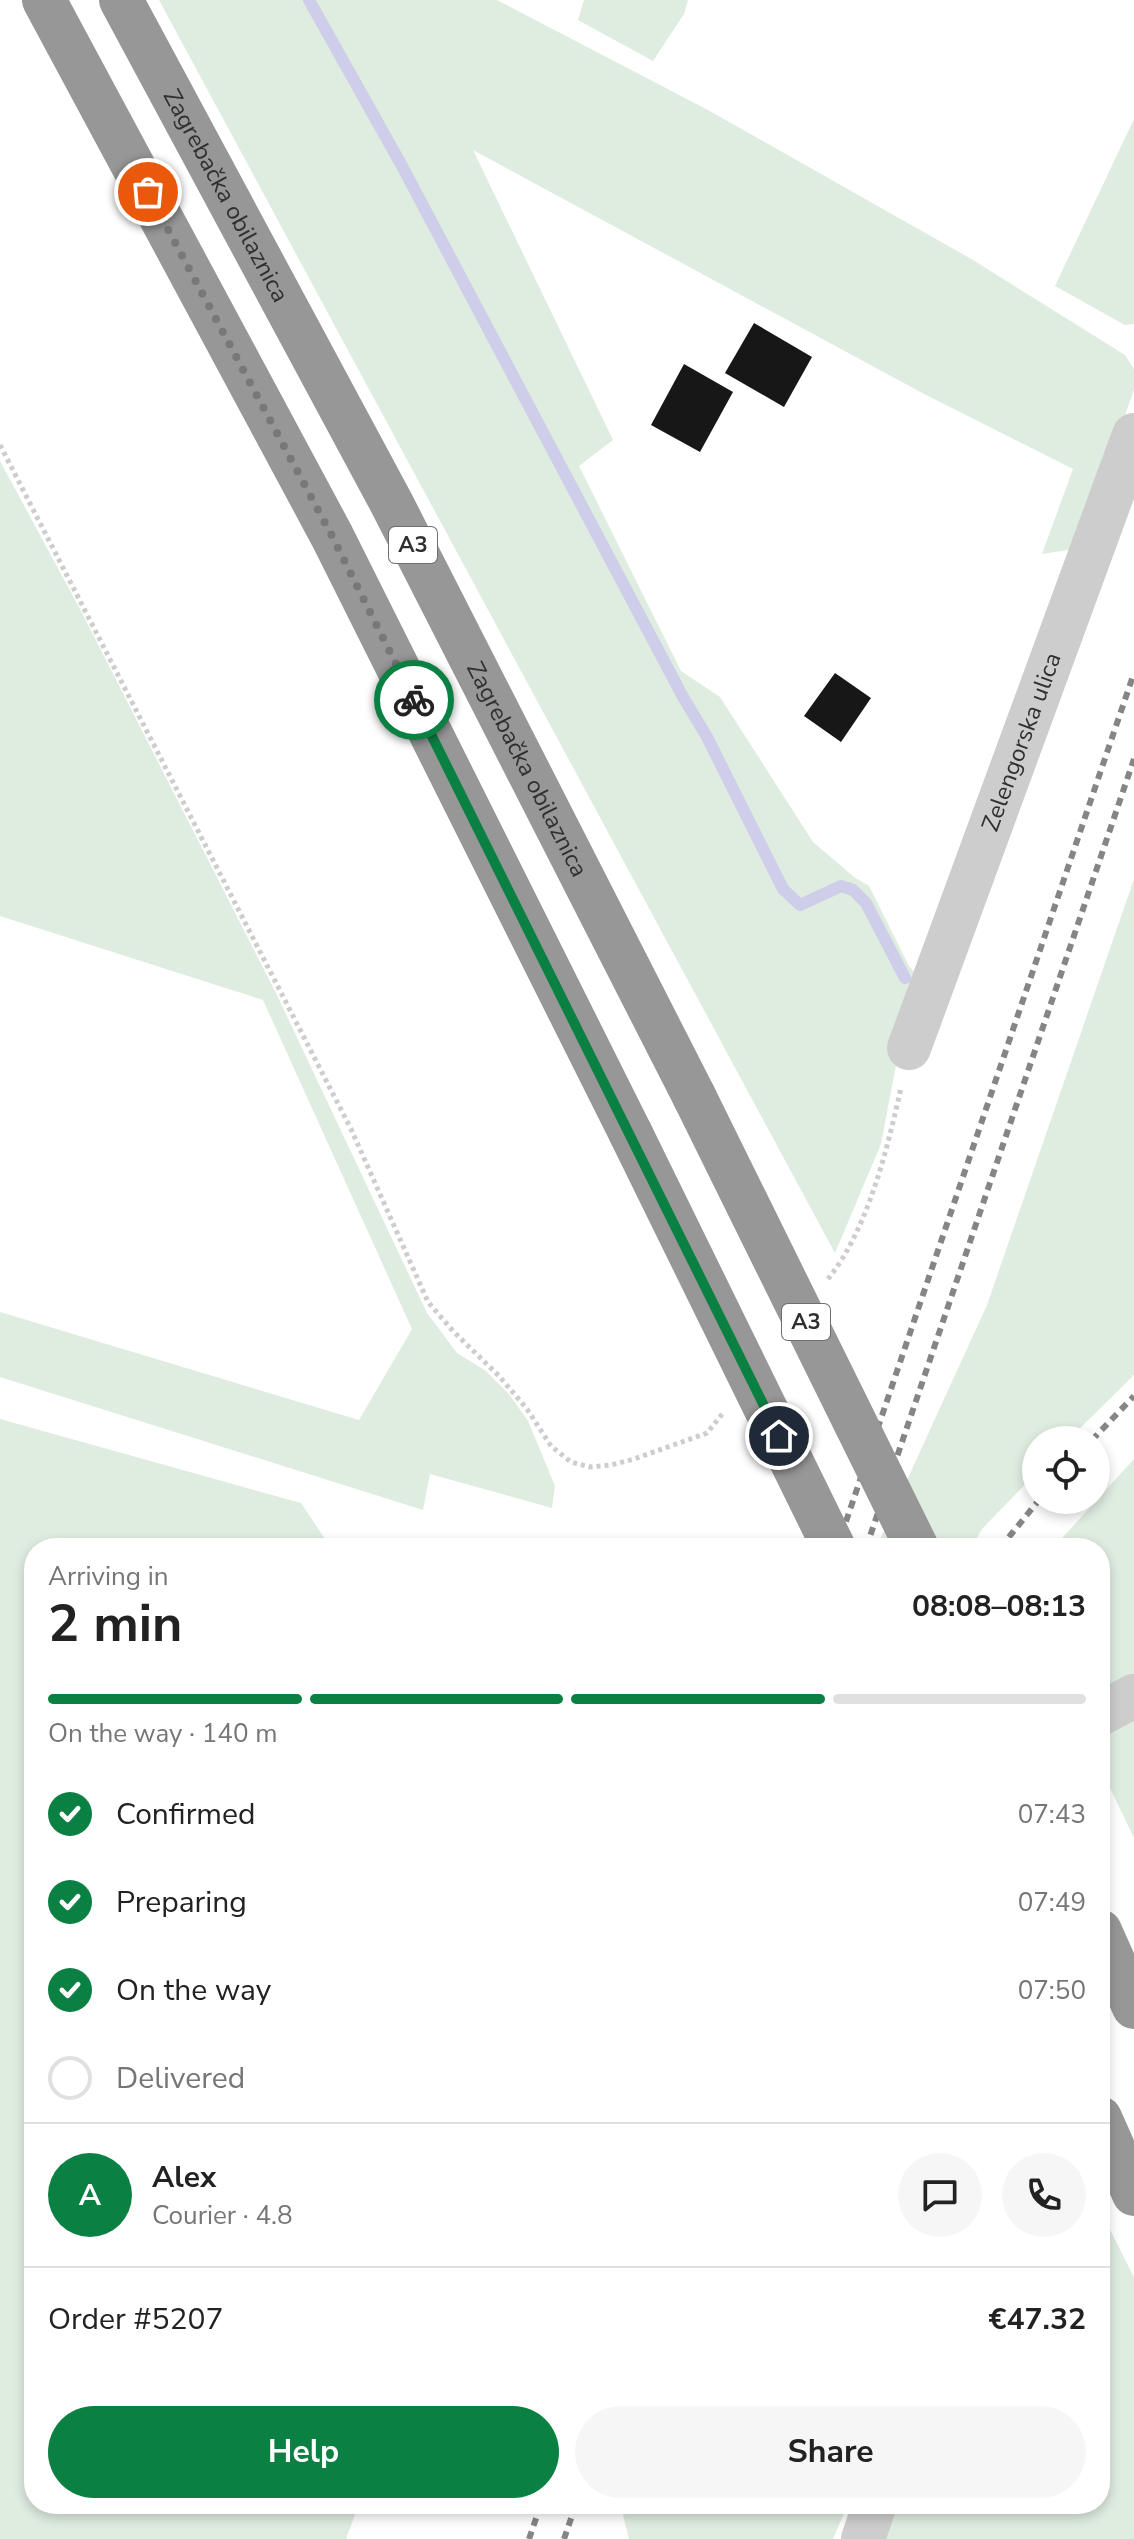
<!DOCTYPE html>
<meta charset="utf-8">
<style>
:root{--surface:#fff;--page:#f6f6f6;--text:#222;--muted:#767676;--line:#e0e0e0;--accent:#0b8043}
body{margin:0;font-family:"Nunito Sans",sans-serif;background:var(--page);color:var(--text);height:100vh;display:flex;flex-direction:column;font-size:30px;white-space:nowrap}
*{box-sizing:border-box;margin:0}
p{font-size:26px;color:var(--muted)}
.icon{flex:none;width:44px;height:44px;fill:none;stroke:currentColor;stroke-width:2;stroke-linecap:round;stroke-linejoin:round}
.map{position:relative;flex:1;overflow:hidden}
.side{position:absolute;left:24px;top:1538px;width:1086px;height:976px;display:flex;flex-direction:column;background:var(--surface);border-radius:32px;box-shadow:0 4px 12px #0003}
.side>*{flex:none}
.controls{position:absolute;left:1022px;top:1426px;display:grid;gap:16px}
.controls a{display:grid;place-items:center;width:88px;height:88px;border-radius:50%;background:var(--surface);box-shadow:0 4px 12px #0003;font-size:40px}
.pin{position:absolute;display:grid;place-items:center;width:68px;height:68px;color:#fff;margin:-34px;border:4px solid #fff;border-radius:50%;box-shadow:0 2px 8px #0007}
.courier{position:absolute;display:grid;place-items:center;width:80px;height:80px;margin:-40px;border:6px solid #0b8043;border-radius:50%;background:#fff;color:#222;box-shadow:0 2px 10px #0007}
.head em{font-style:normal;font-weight:700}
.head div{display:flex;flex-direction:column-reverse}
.head{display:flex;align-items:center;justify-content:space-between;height:136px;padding:0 24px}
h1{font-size:52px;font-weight:700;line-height:60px}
.bar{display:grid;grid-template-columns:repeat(4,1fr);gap:12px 8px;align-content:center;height:96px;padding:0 24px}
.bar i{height:10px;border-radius:6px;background:var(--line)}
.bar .selected{background:var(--accent)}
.bar p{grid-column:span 4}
.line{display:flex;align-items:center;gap:20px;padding:0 24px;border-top:2px solid var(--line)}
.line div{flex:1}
.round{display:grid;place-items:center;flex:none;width:84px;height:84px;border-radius:42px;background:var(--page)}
ol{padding:0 24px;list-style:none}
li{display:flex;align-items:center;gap:24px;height:88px}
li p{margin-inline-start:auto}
li .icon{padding:8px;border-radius:50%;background:var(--accent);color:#fff;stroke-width:4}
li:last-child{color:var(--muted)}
li i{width:44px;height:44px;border:4px solid var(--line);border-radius:50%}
.primary-button{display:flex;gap:16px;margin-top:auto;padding:16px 24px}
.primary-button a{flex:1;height:92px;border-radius:48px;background:var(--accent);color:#fff;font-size:32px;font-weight:700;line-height:92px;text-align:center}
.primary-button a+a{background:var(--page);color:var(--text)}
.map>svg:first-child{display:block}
.green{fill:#dfece0}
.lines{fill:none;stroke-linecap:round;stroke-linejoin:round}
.stream{stroke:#cecdea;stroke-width:12}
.building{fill:#171717}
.path{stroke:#cdcdcd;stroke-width:5;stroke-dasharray:4 4;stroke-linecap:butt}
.minor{stroke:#cdcdcd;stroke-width:44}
.highway{stroke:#979797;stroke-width:44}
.rail{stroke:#858585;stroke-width:6;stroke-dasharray:8 6;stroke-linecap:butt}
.highway-bridge{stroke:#979797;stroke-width:44}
.done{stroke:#787878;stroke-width:8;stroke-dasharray:0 14.4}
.route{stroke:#0b8043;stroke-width:10}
.labels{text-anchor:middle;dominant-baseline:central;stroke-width:8;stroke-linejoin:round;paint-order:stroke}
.shield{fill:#fff;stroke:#6e6e6e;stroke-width:2}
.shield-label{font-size:22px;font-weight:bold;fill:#303030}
.street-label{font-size:24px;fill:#303030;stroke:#fff}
</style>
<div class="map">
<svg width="1134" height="2539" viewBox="0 0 1134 2539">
<rect width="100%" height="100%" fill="#fff"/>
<!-- green -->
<path class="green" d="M159 0H497L708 110 973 260 1125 355 1134 369V390L1079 544 1068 550 1042 554 1073 469 926 395 473 150 613 440 579 466 681 671 720 697 813 842 854 877 869 886 909 966 926 986 899 1049 881 1144 835 1253Z
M584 0H688L684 14 653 61 578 20Z
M1134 119V324L1125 325 1055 286Z
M0 461 80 609 276 993 427 1313 457 1353 486 1371 509 1394 528 1421 555 1486 552 1508 430 1474 423 1510 0 1377V1312L359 1420 412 1329 263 1000 0 916Z
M1134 879V1375L1068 1440H1036V1473L982 1529 971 1548H876L987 1305Z
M0 1419 301 1503 331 1548H34V2504H359L346 2539H0Z
M1134 1459V1677L1100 1698V1548H1053Z
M1134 1720V1838L1100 1767V1738Z
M1100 2210 1134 2277V2539H885L899 2504H1100Z
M623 2504H848L833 2539H629L623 2515Z"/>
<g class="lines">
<!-- stream -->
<path class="stream" d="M309 0 402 166 683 697 707 737 783 889 800 905 841 886 853 890 866 903 905 978"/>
</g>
<!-- building -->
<path class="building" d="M754 323 812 357 784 407 725 373Z
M684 364 733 392 700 452 651 425Z
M835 673 871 698 841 742 804 716Z"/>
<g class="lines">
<!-- path -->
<path class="path" d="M0 445 351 1129 428 1302 453 1331 499 1376 527 1409 551 1446 571 1462 590 1467 611 1465 634 1459 707 1433 723 1413
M828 1279C868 1229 887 1150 901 1088"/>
<!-- minor -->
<g class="minor">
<path id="s1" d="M909 1048 1134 435"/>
<path d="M1100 1714 1134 1696"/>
<path d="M863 2539 875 2504"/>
</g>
<!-- highway -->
<g class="highway">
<path d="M44 0 332 536 631 1134"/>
<path id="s2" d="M121 0 392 504 694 1096"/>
<path d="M1100 1931 1134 2007"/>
<path d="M1100 2118 1134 2194"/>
</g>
<!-- rail -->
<path class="rail" d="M1092 1440 1134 1396
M837 1548 1134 673
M866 1548 1134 759
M1000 1548 1039 1500
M529 2539 541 2504
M564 2539 576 2504"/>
<!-- highway-bridge -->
<path class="highway-bridge" d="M694 1096 917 1548
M631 1134 834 1548"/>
</g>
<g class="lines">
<!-- done -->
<path class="done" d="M148 192 332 536 414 700"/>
<!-- route -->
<path class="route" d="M414 700 779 1436"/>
</g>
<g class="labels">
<!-- shield labels -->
<g class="shield">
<rect x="389" y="527" width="48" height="36" rx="6"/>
<rect x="782" y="1304" width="48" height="36" rx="6"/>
</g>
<g class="shield-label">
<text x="413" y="545">A3</text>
<text x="806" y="1322">A3</text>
</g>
<!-- street labels -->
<g class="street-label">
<text stroke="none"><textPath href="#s2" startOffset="222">Zagrebačka obilaznica</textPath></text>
<text stroke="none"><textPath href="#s1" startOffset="326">Zelengorska ulica</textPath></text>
<text stroke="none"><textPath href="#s2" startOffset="870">Zagrebačka obilaznica</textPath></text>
</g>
</g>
</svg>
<div class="controls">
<a><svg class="icon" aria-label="locate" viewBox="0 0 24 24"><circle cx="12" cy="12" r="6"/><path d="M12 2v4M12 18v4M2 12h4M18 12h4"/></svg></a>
</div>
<div class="pin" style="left:148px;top:192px;background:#ea580c"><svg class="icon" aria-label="bag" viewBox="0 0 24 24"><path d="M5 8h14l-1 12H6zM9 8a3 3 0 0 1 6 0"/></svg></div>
<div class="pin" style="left:779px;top:1436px;background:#1f2937"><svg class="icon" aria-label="home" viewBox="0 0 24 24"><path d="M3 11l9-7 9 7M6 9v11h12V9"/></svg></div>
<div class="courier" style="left:414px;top:700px"><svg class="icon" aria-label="bike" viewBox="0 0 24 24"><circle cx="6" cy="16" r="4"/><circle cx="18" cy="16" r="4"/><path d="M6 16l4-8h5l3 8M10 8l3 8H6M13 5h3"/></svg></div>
<section class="side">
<div class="head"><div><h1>2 min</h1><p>Arriving in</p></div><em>08:08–08:13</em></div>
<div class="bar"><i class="selected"></i><i class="selected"></i><i class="selected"></i><i></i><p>On the way · 140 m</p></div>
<ol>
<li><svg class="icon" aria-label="check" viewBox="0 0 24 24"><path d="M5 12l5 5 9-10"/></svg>Confirmed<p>07:43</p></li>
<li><svg class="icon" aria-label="check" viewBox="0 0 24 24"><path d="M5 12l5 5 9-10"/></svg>Preparing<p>07:49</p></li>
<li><svg class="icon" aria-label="check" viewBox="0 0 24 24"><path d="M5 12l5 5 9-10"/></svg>On the way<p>07:50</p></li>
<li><i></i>Delivered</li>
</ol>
<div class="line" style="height:144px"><b class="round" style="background:var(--accent);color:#fff">A</b><div><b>Alex</b><p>Courier · 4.8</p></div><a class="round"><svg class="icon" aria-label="chat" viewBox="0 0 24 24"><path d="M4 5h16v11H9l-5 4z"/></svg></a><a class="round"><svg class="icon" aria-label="phone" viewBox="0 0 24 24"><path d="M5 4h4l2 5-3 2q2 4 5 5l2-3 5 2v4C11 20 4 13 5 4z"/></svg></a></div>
<div class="line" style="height:104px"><div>Order #5207</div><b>€47.32</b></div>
<div class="primary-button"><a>Help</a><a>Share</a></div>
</section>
</div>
